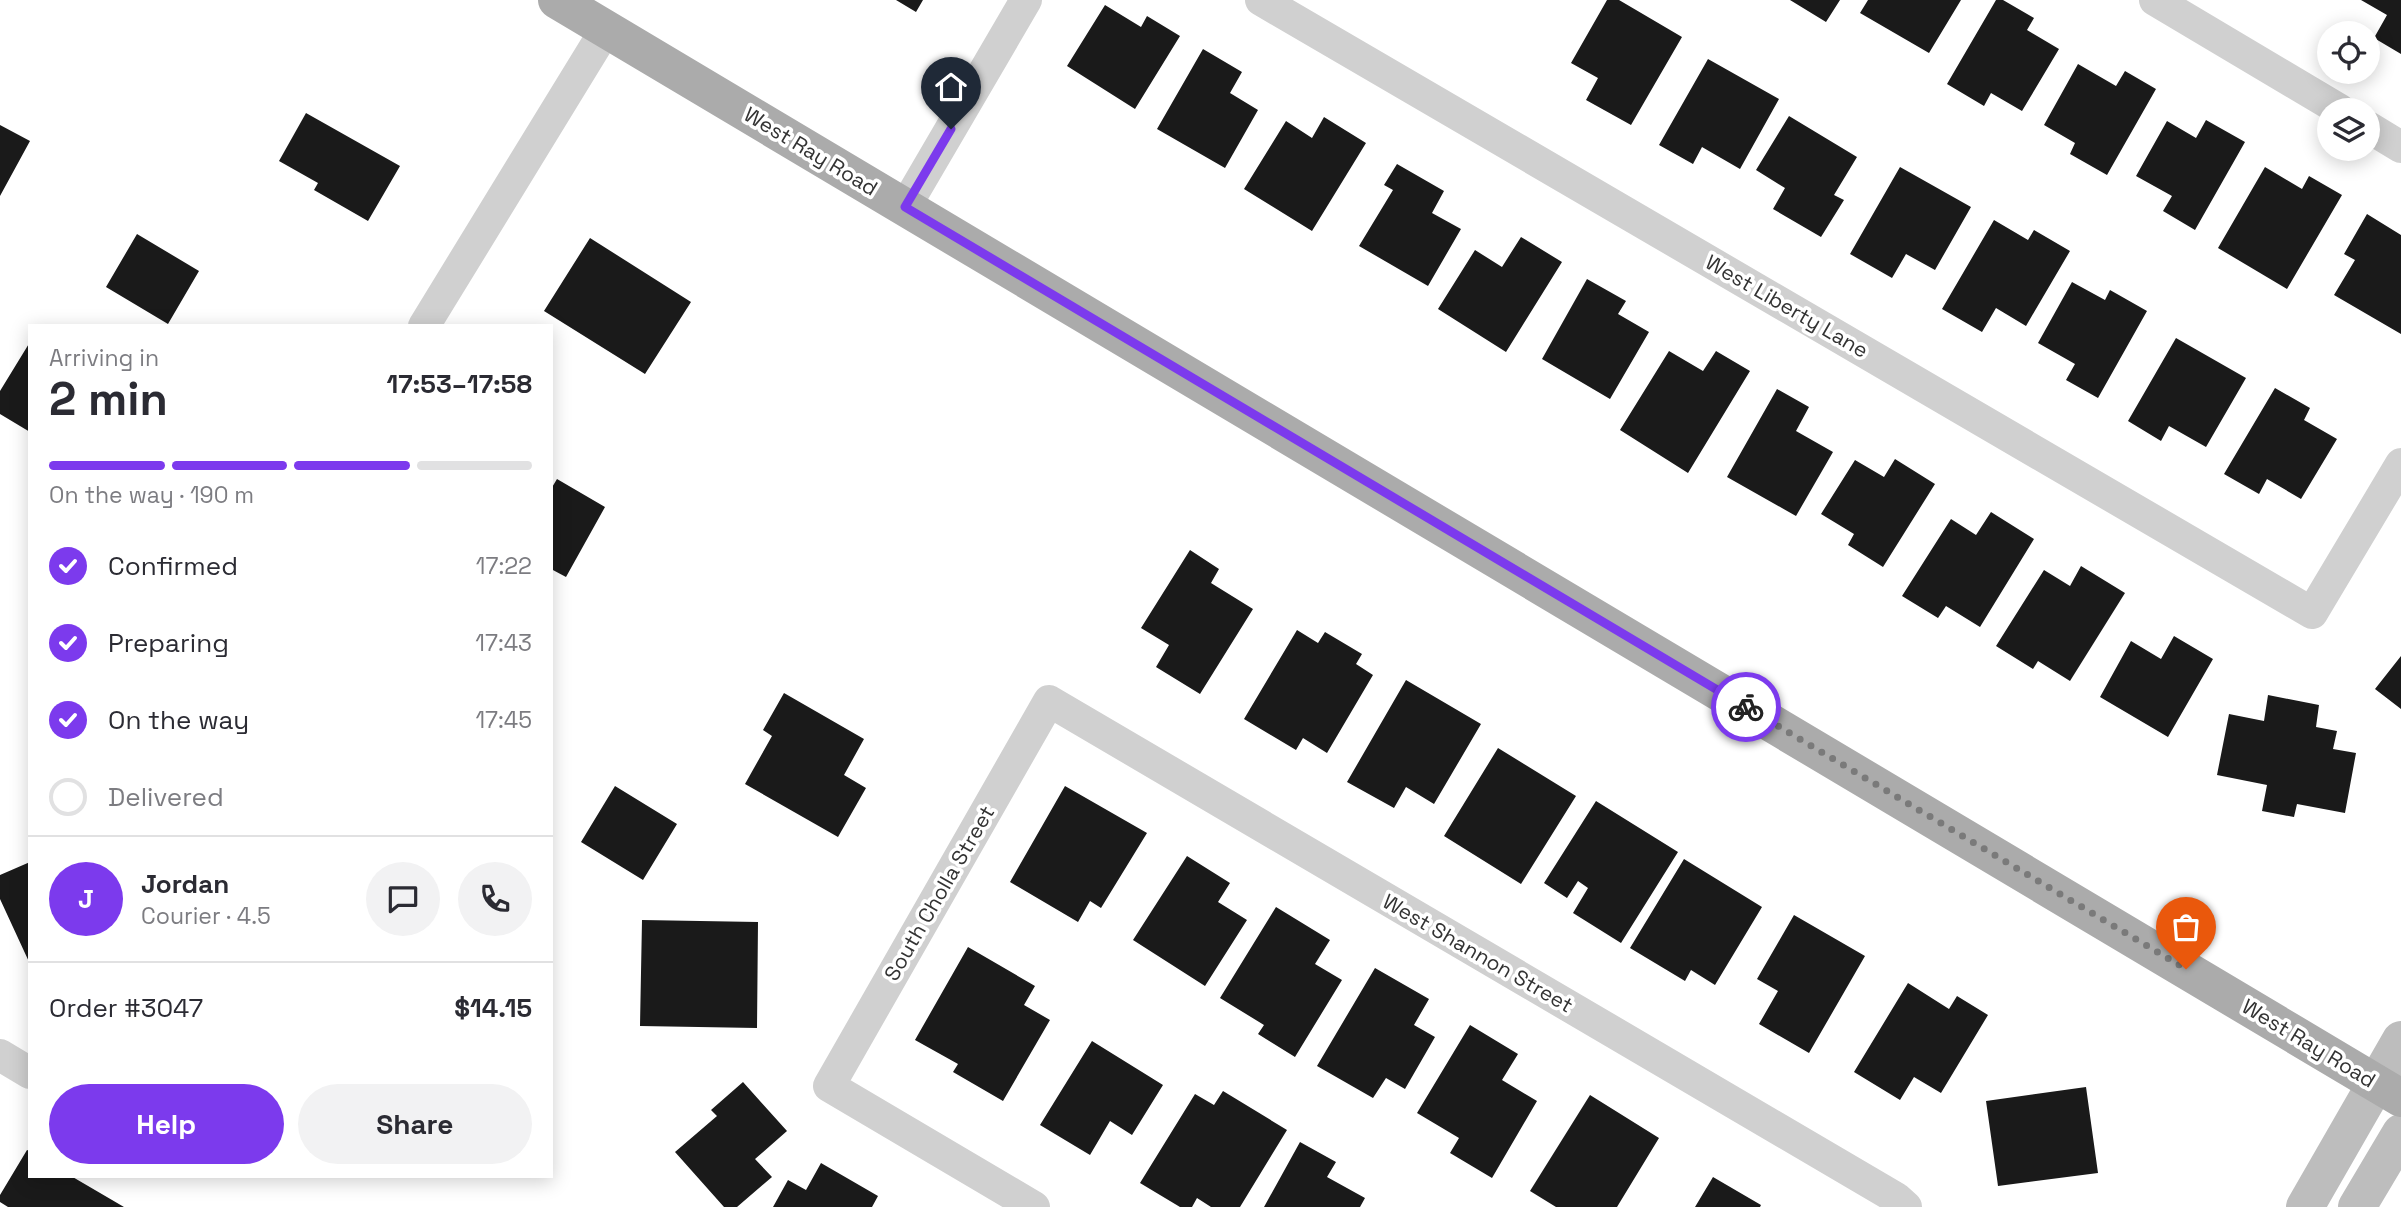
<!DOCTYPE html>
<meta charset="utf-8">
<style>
:root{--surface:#fff;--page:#f2f2f3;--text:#2b2b33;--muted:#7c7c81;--line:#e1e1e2;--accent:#7c3aed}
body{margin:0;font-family:"Space Grotesk",sans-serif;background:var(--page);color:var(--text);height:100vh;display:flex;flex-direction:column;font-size:26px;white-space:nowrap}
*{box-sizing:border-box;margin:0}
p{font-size:23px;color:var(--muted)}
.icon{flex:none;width:38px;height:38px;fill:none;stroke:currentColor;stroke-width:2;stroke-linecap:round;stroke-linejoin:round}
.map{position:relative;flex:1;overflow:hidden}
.drawer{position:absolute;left:28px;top:324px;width:525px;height:854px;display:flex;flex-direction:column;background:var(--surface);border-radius:0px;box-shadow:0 4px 18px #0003}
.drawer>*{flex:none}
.buttons{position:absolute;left:2317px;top:21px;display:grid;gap:14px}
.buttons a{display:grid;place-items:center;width:63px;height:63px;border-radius:50%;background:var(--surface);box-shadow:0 4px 18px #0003;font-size:35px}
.pin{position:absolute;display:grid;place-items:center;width:60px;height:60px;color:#fff;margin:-72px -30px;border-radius:50% 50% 50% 0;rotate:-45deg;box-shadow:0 0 7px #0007}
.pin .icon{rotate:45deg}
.courier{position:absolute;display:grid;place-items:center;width:70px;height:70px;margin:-35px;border:5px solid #7c3aed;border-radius:50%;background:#fff;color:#222;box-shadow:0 2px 9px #0007}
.headline em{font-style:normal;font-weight:600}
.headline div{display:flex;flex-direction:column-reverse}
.headline{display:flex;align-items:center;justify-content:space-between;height:119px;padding:0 21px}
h1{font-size:46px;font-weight:600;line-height:52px}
.bar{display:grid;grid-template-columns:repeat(4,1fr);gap:10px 7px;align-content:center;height:84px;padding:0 21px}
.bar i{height:9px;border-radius:5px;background:var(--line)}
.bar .selected{background:var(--accent)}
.bar p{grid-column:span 4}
.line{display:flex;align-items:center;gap:18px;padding:0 21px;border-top:2px solid var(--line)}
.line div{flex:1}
.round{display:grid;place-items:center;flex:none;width:74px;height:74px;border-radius:37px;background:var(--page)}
ol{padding:0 21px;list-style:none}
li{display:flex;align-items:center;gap:21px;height:77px}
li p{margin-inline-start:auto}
li .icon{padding:7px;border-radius:50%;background:var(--accent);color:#fff;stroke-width:4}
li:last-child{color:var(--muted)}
li i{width:38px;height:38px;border:4px solid var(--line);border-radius:50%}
.button{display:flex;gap:14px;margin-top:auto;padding:14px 21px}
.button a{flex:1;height:80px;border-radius:42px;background:var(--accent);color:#fff;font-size:28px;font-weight:600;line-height:80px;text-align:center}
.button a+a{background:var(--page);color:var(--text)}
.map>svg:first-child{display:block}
.building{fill:#1a1a1a}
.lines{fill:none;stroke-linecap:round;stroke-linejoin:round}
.street{stroke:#d0d0d0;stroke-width:32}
.secondary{stroke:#bdbdbd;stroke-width:38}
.primary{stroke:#ababab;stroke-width:38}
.done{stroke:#7a7a7a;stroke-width:7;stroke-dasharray:0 12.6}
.route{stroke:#7c3aed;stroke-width:9}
.labels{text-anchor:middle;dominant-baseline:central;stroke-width:7;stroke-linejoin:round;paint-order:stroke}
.street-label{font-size:21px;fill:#333;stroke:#fff}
</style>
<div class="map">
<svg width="2401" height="1207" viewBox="0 0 2401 1207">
<rect width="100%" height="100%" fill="#fff"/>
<!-- building -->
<path class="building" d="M896 0H923L916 12Z
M1607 0H1619L1682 37 1631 125 1586 100 1598 78 1571 63Z
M1790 0H1840L1826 22Z
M1868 0H1961L1929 53 1860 13Z
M1996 0H2003L2034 18 2027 30 2059 49 2022 111 1991 93 1984 106 1947 84Z
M2361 0H2401V54L2374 38 2387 15Z
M1105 5 1141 27 1147 16 1180 36 1135 109 1067 66Z
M1203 49 1242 72 1230 93 1258 110 1225 168 1157 129Z
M1708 59 1779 99 1740 169 1702 147 1693 164 1659 145Z
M2078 64 2116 86 2125 71 2156 89 2107 175 2070 154 2075 143 2044 125Z
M306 113 400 166 368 221 314 190 318 183 279 161Z
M1789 116 1857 157 1834 195 1844 200 1821 237 1773 209 1785 188 1756 170Z
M1324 117 1366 143 1312 231 1244 189 1286 121 1312 138Z
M2206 120 2245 142 2195 230 2163 211 2172 196 2136 176 2167 121 2196 138Z
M0 125 30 141 0 196Z
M1397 164 1444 191 1432 213 1461 229 1428 286 1359 246 1393 190 1384 185Z
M1900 167 1971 207 1935 270 1906 254 1892 278 1850 254Z
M2265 167 2302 189 2309 176 2342 195 2287 289 2218 248Z
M2367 214 2401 235V334L2334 295 2355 260 2344 254Z
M1994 220 2028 240 2034 230 2070 251 2026 326 1996 308 1982 332 1942 309Z
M137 234 199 271 168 324 106 287Z
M1521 237 1562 262 1506 352 1438 309 1475 250 1502 267Z
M590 238 691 302 645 374 544 311Z
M1587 279 1626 301 1618 314 1649 332 1610 399 1542 359Z
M2072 282 2105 300 2110 290 2147 311 2098 398 2066 380 2075 364 2038 343Z
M2176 338 2246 378 2206 447 2169 426 2161 441 2128 421Z
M30 342V432L0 414V391Z
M1669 351 1703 371 1716 351 1750 371 1688 473 1620 430Z
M2275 388 2310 408 2304 420 2337 439 2301 499 2267 479 2259 494 2224 474Z
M1777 389 1809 407 1796 431 1833 452 1796 516 1727 477Z
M1895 459 1935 484 1883 567 1848 545 1854 534 1821 514 1855 460 1884 477Z
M557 479 605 507 566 577 551 569V489Z
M1991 512 2034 539 1980 627 1946 606 1938 618 1902 596 1951 519 1976 535Z
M1190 550 1219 569 1211 583 1253 609 1200 694 1156 667 1169 645 1141 628Z
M2081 566 2125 593 2070 681 2038 661 2033 669 1996 646 2044 570 2070 586Z
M1297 630 1318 643 1325 632 1362 654 1356 664 1373 675 1327 753 1303 738 1296 750 1244 719Z
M2174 636 2213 659 2168 737 2100 697 2131 641 2161 659Z
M2401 656V709L2375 689Z
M1406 680 1481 724 1434 804 1406 787 1394 808 1347 782Z
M784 693 864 739 844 775 866 788 838 837 745 784 772 736 763 730Z
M2268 695 2319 705 2316 727 2337 731 2333 749 2356 753 2345 813 2297 804 2294 817 2262 811 2267 785 2217 775 2229 714 2264 721Z
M1498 748 1576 796 1521 884 1444 836Z
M615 786 677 824 643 880 581 842Z
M1065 786 1147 833 1101 908 1090 901 1078 922 1010 882Z
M1596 801 1678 852 1621 943 1573 913 1588 888 1578 881 1567 898 1544 883Z
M1187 856 1230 883 1218 902 1247 920 1205 986 1133 940Z
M1684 859 1762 907 1715 985 1691 970 1685 981 1630 948Z
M30 862V964L0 899V875Z
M1276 907 1330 940 1315 964 1342 980 1295 1057 1258 1034 1264 1025 1220 998Z
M1794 915 1865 956 1809 1053 1759 1024 1778 991 1757 979Z
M642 920 758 922 757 1028 640 1026Z
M968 947 1035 986 1024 1005 1050 1020 1003 1101 953 1072 958 1064 915 1040Z
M1375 968 1429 999 1414 1025 1435 1037 1405 1089 1386 1078 1373 1098 1317 1066Z
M1908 983 1949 1009 1957 996 1988 1015 1941 1093 1914 1077 1900 1100 1854 1072Z
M1470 1025 1518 1054 1502 1080 1537 1101 1492 1178 1450 1153 1459 1138 1417 1113Z
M1092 1041 1163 1085 1132 1135 1110 1121 1090 1155 1040 1125Z
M743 1082 787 1131 755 1159 772 1177 737 1207H724L675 1152 717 1116 711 1110Z
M2086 1087 2098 1173 1998 1186 1986 1101Z
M1223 1091 1287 1130 1240 1207H1211L1197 1198 1192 1207H1180L1140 1183 1195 1094 1214 1105Z
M1590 1095 1659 1138 1617 1207H1556L1530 1191Z
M1300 1142 1336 1162 1327 1177 1365 1198 1360 1207H1264Z
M27 1150 30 1151V1176H71L124 1207H8L0 1202V1195Z
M821 1163 878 1196 872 1207H773L788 1180 806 1190Z
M1713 1177 1761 1205 1760 1207H1695Z"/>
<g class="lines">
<!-- street -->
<path class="street" d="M1261 0 2312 613 2401 464
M2155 0 2340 110
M2368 127 2401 147
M905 207 1026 0
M424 326 606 29
M0 1055 30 1073
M1034 1207 829 1086 1049 701 1896 1198 1906 1207"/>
<!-- secondary -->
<path class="secondary" d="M2305 1207 2401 1040
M2357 1207 2401 1133"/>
<!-- primary -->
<path class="primary" d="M557 0 2401 1098"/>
</g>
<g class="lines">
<!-- done -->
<path class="done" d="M1746 707 2186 969"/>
<!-- route -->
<path class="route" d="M951 129 905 207 1746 707"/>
</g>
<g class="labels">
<!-- street labels -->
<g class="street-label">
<text transform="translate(811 151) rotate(31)">West Ray Road</text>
<text transform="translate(1787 306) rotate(30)">West Liberty Lane</text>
<text transform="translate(939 893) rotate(-60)">South Cholla Street</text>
<text transform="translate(1478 953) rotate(30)">West Shannon Street</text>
<text transform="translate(2309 1043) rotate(31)">West Ray Road</text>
</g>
</g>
</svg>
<div class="buttons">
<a><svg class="icon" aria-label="locate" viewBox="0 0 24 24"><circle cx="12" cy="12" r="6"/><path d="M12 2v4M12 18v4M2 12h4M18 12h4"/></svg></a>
<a><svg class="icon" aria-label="layers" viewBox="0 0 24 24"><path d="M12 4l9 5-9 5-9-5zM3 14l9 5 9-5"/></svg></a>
</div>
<div class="pin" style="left:2186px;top:969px;background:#ea580c"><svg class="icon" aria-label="bag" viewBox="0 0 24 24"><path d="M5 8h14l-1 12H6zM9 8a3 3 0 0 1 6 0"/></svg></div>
<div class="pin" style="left:951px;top:129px;background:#1f2937"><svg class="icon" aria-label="home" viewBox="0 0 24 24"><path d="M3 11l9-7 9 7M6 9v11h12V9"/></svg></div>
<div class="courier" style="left:1746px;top:707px"><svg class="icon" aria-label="bike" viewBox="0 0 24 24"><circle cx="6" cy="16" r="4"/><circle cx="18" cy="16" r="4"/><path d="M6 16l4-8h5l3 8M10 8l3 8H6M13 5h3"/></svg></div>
<section class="drawer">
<div class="headline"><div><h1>2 min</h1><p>Arriving in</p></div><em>17:53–17:58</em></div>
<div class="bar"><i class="selected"></i><i class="selected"></i><i class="selected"></i><i></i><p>On the way · 190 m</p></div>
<ol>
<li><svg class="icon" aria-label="check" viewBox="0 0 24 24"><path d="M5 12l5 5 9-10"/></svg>Confirmed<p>17:22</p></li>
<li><svg class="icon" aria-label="check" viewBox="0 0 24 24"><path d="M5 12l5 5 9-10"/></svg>Preparing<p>17:43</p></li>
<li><svg class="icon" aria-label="check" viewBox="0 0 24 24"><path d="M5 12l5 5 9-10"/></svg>On the way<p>17:45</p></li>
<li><i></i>Delivered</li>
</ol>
<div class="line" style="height:126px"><b class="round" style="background:var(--accent);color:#fff">J</b><div><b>Jordan</b><p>Courier · 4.5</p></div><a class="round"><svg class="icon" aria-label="chat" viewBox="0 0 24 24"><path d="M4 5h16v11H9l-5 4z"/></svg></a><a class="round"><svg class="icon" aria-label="phone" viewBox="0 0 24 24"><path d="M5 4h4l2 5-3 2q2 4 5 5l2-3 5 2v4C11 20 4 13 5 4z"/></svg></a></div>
<div class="line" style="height:91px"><div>Order #3047</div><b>$14.15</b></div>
<div class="button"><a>Help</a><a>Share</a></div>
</section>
</div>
